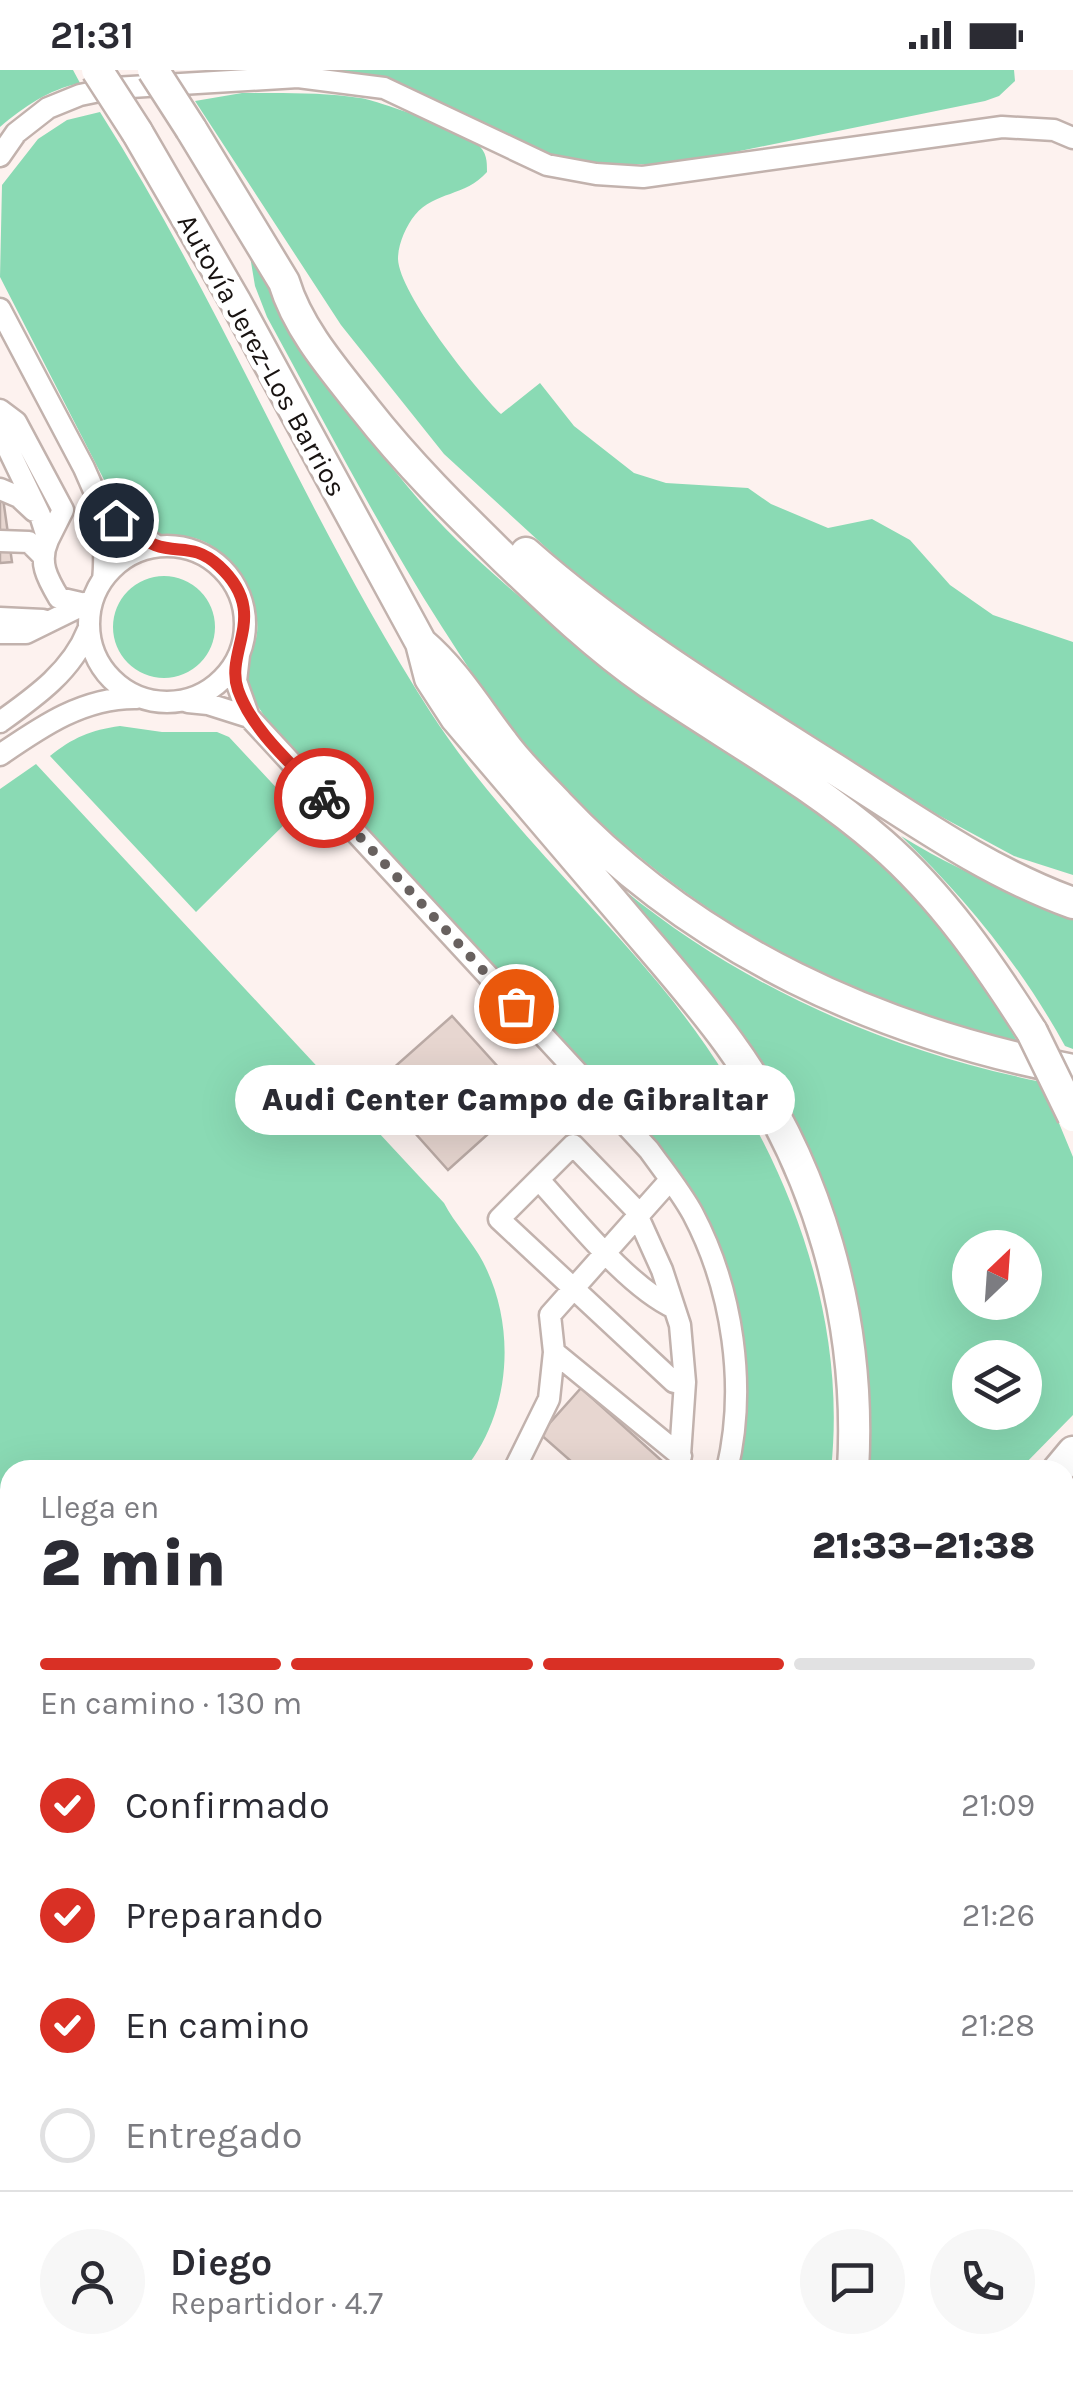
<!DOCTYPE html>
<html lang="es">
<meta charset="utf-8">
<style>
:root{--surface:#fff;--page:#f7f7f7;--text:#2b2b33;--muted:#7c7c81;--line:#e1e1e2;--accent:#d93025}
body{margin:0;font-family:Karla,sans-serif;background:var(--page);color:var(--text);height:100vh;display:flex;flex-direction:column;font-size:38px;white-space:nowrap}
*{box-sizing:border-box;margin:0}
p{font-size:32px;color:var(--muted)}
.icon{flex:none;width:55px;height:55px;fill:none;stroke:currentColor;stroke-width:2;stroke-linecap:round;stroke-linejoin:round}
.map{position:relative;flex:1;overflow:hidden}
.sheet{position:absolute;left:0px;top:1390px;width:1075px;height:930px;display:flex;flex-direction:column;background:var(--surface);border-radius:30px 30px 0 0;box-shadow:0 10px 40px #0002}
.sheet>*{flex:none}
.needle{width:65px;rotate:25deg}
.fabs{position:absolute;left:952px;top:1160px;display:grid;gap:20px}
.fabs a{display:grid;place-items:center;width:90px;height:90px;border-radius:50%;background:var(--surface);box-shadow:0 10px 40px #0002;font-size:50px}
.pin{position:absolute;display:grid;place-items:center;width:85px;height:85px;color:#fff;margin:-42px;border:5px solid #fff;border-radius:50%;box-shadow:0 2px 10px #0007}
.courier{position:absolute;display:grid;place-items:center;width:100px;height:100px;margin:-50px;border:8px solid #d93025;border-radius:50%;background:#fff;color:#222;box-shadow:0 2px 12px #0007}
.bubble{position:absolute;height:70px;border-radius:35px;background:var(--surface);box-shadow:0 10px 40px #0002;font-size:32px;font-weight:800;line-height:70px;text-align:center}
.summary em{font-style:normal;font-weight:800}
.summary div{display:flex;flex-direction:column-reverse}
.summary{display:flex;align-items:center;justify-content:space-between;height:170px;padding:0 40px}
h1{font-size:65px;font-weight:800;line-height:75px}
.bar{display:grid;grid-template-columns:repeat(4,1fr);gap:15px 10px;align-content:center;height:120px;padding:0 40px}
.bar i{height:12px;border-radius:8px;background:var(--line)}
.bar .on{background:var(--accent)}
.bar p{grid-column:span 4}
.line{display:flex;align-items:center;gap:25px;padding:0 40px;border-top:2px solid var(--line)}
.line div{flex:1}
.round{display:grid;place-items:center;flex:none;width:105px;height:105px;border-radius:52px;background:var(--page)}
ol{padding:0 40px;list-style:none}
li{display:flex;align-items:center;gap:30px;height:110px}
li p{margin-inline-start:auto}
li .icon{padding:10px;border-radius:50%;background:var(--accent);color:#fff;stroke-width:4}
li:last-child{color:var(--muted)}
li i{width:55px;height:55px;border:5px solid var(--line);border-radius:50%}
.status{display:flex;justify-content:space-between;align-items:center;height:70px;padding:0 50px;background:var(--surface);direction:ltr}
.status svg{height:28px;fill:currentColor}
.map>svg:first-child{display:block}
.green{fill:#8adab4;fill-rule:evenodd}
.lines{fill:none;stroke-linecap:round;stroke-linejoin:round}
.stream{stroke:#49add8;stroke-width:6}
.building{fill:#e7d6d0;stroke:#baaaa5;stroke-width:2.5}
.minor-casing{stroke:#c2b2ad;stroke-width:25}
.highway-casing{stroke:#c2b2ad;stroke-width:35}
.minor{stroke:#fff;stroke-width:20}
.highway{stroke:#fff;stroke-width:30}
.highway-bridge-casing{stroke:#c2b2ad;stroke-width:35;stroke-linecap:butt}
.highway-bridge{stroke:#fff;stroke-width:30}
.done{stroke:#68615f;stroke-width:10;stroke-dasharray:0 18}
.route{stroke:#d93025;stroke-width:12}
.labels{text-anchor:middle;dominant-baseline:central;stroke-width:10;stroke-linejoin:round;paint-order:stroke}
.street-label{font-size:28px;fill:#181311;stroke:#fff}
</style>
<div class="status"><b>21:31</b><svg viewBox="0 0 49 12"><path d="M0 12V9h3v3zM5 12V6h3v6zM10 12V3h3v9zM15 12V0h3v12zM26 1h20v11H26zM47 4h2v5h-2z"/></svg></div>
<div class="map">
<svg width="1073" height="2320" viewBox="0 0 1073 2320">
<rect width="100%" height="100%" fill="#fdf2ef"/>
<!-- green -->
<path class="green" d="M0 0H73L80 13C48 20 25 36 0 57Z
M331 0H1014L1015 11 999 26 985 31 735 82 659 94 605 95 545 83 505 67 406 16Z
M242 23C281 23 321 22 360 28 381 31 461 61 477 74 487 82 487 91 487 102 465 127 435 121 415 145 406 156 398 174 398 189 399 223 475 319 501 344L540 313 574 356 634 403 666 413 748 418 771 434 828 458 872 449 910 470 950 515 993 545 1073 572V805L1014 786 938 745 712 604 588 516 444 384 341 255 195 31Z
M100 42C223 235 307 450 431 643 495 742 584 824 659 914 770 1048 850 1223 831 1400H734L741 1274 665 1085 267 650C259 638 248 623 246 608 244 592 255 579 257 563 260 530 239 494 212 476 188 460 172 470 152 464 142 460 129 448 120 441L0 207 2 115 38 69 67 50Z
M250 186C301 270 354 355 419 430 460 477 510 519 558 559 616 608 681 649 744 690 769 707 797 722 820 741 905 807 967 883 1020 976 970 962 918 949 869 927 740 871 623 787 529 680 497 642 469 599 442 557 378 457 324 351 267 247L255 216Z
M113 557a51 51 0 1 1 102 0a51 51 0 1 1-102 0Z
M120 656 162 662H217L229 667 298 741 196 842 50 686C72 668 91 660 120 656Z
M36 694 444 1133C455 1154 472 1171 483 1192 517 1257 511 1344 464 1400H10V1720L0 1705V719Z
M901 766C956 800 1013 823 1073 848V979L1065 976C1021 896 966 829 901 766Z
M624 820C744 918 889 981 1042 1012L1073 1087V1345L1019 1400H869C875 1265 843 1121 767 1007 724 942 670 883 624 820ZM970 1178H1025V1232H970ZM970 1288H1025V1342H970Z
M1073 1495V1624L1065 1646V1505Z
M10 1837V1986L0 1959V1841Z
M1073 1850V2320H522L533 2310H1065V1855Z
M10 2276V2310H211L201 2320H0V2280Z"/>
<g class="lines">
<!-- stream -->
<path class="stream" d="M638 2310 657 2320"/>
</g>
<!-- building -->
<path class="building" d="M0 407 12 492 0 493Z
M452 946 527 1029 448 1100 373 1016Z
M581 1318 671 1399 670 1400H581L540 1364Z"/>
<g class="lines">
<defs>
<path id="minor" d="M0 86 16 63 48 38 80 25 114 18 298 7 384 18 547 95 596 104 643 107 1002 57 1054 60 1073 68
M0 239 84 398 106 448C102 461 106 490 103 509
M0 340 16 352 63 440 48 470
M0 362 40 445 48 470C38 492 47 508 59 528L85 534
M0 419 19 427 34 441
M106 448 116 449 157 476
M0 471 29 472 42 485
M89 554a78 78 0 1 1 156 0a78 78 0 1 1-156 0Z
M0 548 43 550
M0 563H26L87 533
M239 585 236 611 249 647 649 1080C664 1101 681 1122 693 1144 733 1220 747 1317 727 1400
M188 632 208 634 249 647
M0 652C35 627 72 601 88 560
M0 685C42 656 84 627 137 628
M539 1110C575 1149 627 1216 674 1238
M670 1110 550 1245 554 1282 681 1386
M514 1400 549 1329 554 1282
M679 1400 685 1312 680 1255 662 1200 634 1138 573 1075 499 1149 674 1312H685
M0 2001 10 2037
M0 2140 10 2096
M0 2262 10 2255"/>
<path id="highway" d="M191 59 284 212C298 259 335 301 365 339 408 394 456 441 505 489 551 533 597 577 649 613 726 666 810 711 881 773 943 827 988 893 1032 962
M137 62 235 231 421 573 430 608 456 648C510 711 564 775 618 838 655 882 695 926 729 973 818 1095 862 1249 853 1400
M526 483C620 566 727 631 833 698 912 748 985 801 1073 833
M421 573C455 602 476 638 503 673 519 695 540 715 559 735 696 880 880 963 1073 1000
M1058 1400 1073 1382
M1065 1475 1073 1466
M1065 1677 1073 1662
M219 2320 230 2310
M310 2320 319 2310
M424 2320 434 2310
M461 2320 472 2310"/>
</defs>
<!-- minor casing -->
<use href="#minor" class="minor-casing"/>
<!-- highway casing -->
<use href="#highway" class="highway-casing"/>
<!-- minor -->
<use href="#minor" class="minor"/>
<!-- highway -->
<use href="#highway" class="highway"/>
<defs>
<path id="highway-bridge" d="M97 0 137 62
M153 0 191 59
M1032 962 1073 1046"/>
</defs>
<!-- highway-bridge casing -->
<use href="#highway-bridge" class="highway-bridge-casing"/>
<!-- highway-bridge -->
<use href="#highway-bridge" class="highway-bridge"/>
</g>
<g class="lines">
<!-- done -->
<path class="done" d="M324 728 516 936"/>
<!-- route -->
<path class="route" d="M116 450C128 458 141 470 155 475 179 484 194 473 219 496 271 544 224 580 238 620 253 662 293 695 324 728"/>
</g>
<g class="labels">
<!-- street labels -->
<g class="street-label">
<text transform="translate(262 285) rotate(61)">Autovía Jerez-Los Barrios</text>
</g>
</g>
</svg>
<div class="fabs">
<a><svg class="needle" viewBox="-14 -14 28 28"><path d="M0-13l5 13h-10z" fill="#e53935"/><path d="M0 13l5-13h-10z" fill="#7c7c81"/></svg></a>
<a><svg class="icon" aria-label="layers" viewBox="0 0 24 24"><path d="M12 4l9 5-9 5-9-5zM3 14l9 5 9-5"/></svg></a>
</div>
<div class="pin" style="left:516px;top:936px;background:#ea580c"><svg class="icon" aria-label="bag" viewBox="0 0 24 24"><path d="M5 8h14l-1 12H6zM9 8a3 3 0 0 1 6 0"/></svg></div>
<div class="pin" style="left:116px;top:450px;background:#1f2937"><svg class="icon" aria-label="home" viewBox="0 0 24 24"><path d="M3 11l9-7 9 7M6 9v11h12V9"/></svg></div>
<div class="courier" style="left:324px;top:728px"><svg class="icon" aria-label="bike" viewBox="0 0 24 24"><circle cx="6" cy="16" r="4"/><circle cx="18" cy="16" r="4"/><path d="M6 16l4-8h5l3 8M10 8l3 8H6M13 5h3"/></svg></div>
<div class="bubble" style="left:235px;top:995px;width:560px">Audi Center Campo de Gibraltar</div>
<section class="sheet">
<div class="summary"><div><h1>2 min</h1><p>Llega en</p></div><em>21:33–21:38</em></div>
<div class="bar"><i class="on"></i><i class="on"></i><i class="on"></i><i></i><p>En camino · 130 m</p></div>
<ol>
<li><svg class="icon" aria-label="check" viewBox="0 0 24 24"><path d="M5 12l5 5 9-10"/></svg>Confirmado<p>21:09</p></li>
<li><svg class="icon" aria-label="check" viewBox="0 0 24 24"><path d="M5 12l5 5 9-10"/></svg>Preparando<p>21:26</p></li>
<li><svg class="icon" aria-label="check" viewBox="0 0 24 24"><path d="M5 12l5 5 9-10"/></svg>En camino<p>21:28</p></li>
<li><i></i>Entregado</li>
</ol>
<div class="line" style="height:180px"><a class="round"><svg class="icon" aria-label="person" viewBox="0 0 24 24"><circle cx="12" cy="8" r="4"/><path d="M4 21q1-7 8-7t8 7"/></svg></a><div><b>Diego</b><p>Repartidor · 4.7</p></div><a class="round"><svg class="icon" aria-label="chat" viewBox="0 0 24 24"><path d="M4 5h16v11H9l-5 4z"/></svg></a><a class="round"><svg class="icon" aria-label="phone" viewBox="0 0 24 24"><path d="M5 4h4l2 5-3 2q2 4 5 5l2-3 5 2v4C11 20 4 13 5 4z"/></svg></a></div>
</section>
</div>
